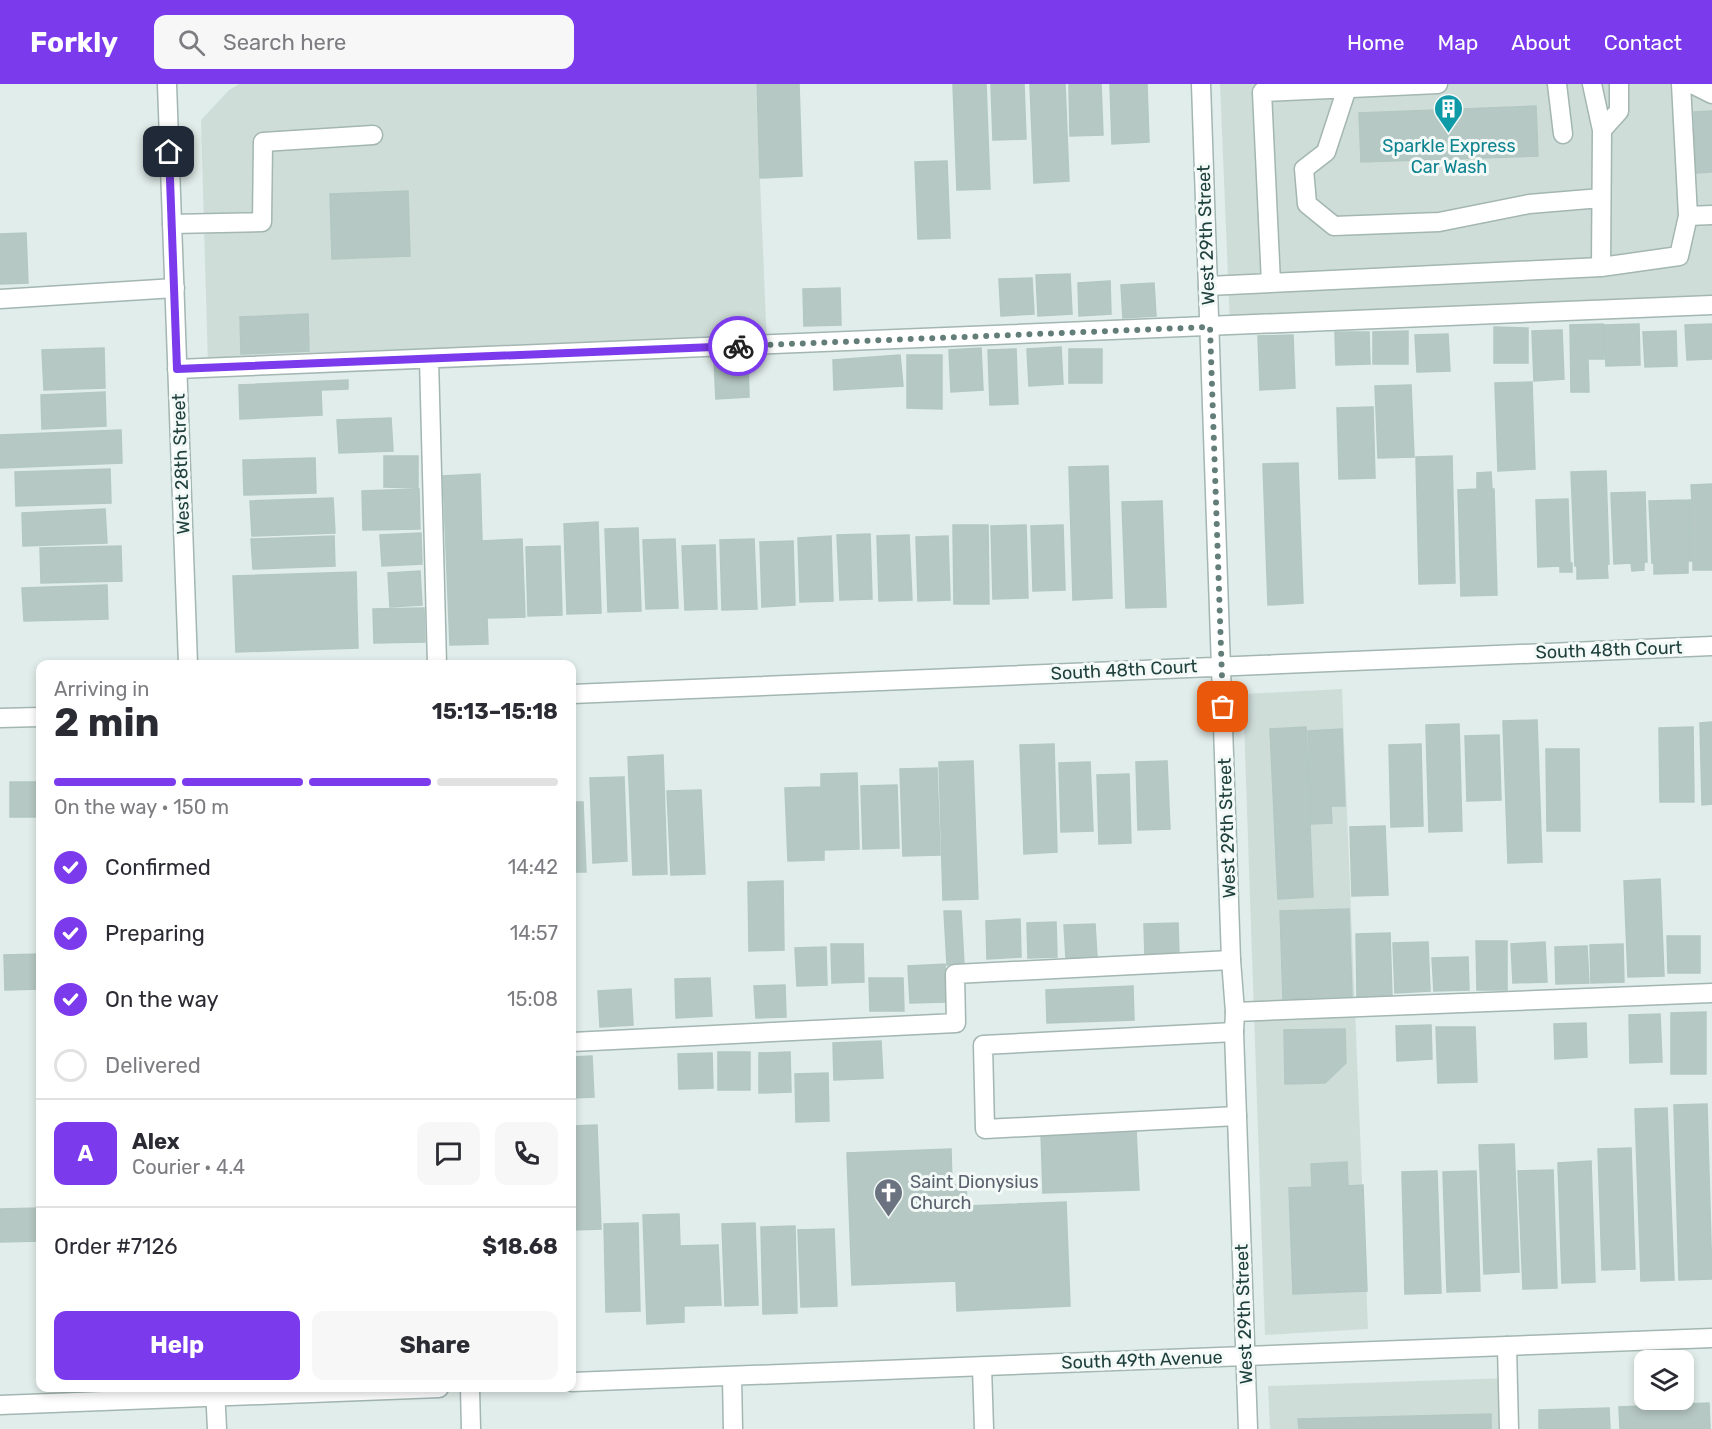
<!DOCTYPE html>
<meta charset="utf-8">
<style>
:root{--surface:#fff;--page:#f7f7f7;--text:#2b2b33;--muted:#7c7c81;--line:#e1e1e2;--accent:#7c3aed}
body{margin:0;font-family:Rubik,sans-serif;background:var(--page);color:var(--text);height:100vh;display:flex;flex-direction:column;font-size:22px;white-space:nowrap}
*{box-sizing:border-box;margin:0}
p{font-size:20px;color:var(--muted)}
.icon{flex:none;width:33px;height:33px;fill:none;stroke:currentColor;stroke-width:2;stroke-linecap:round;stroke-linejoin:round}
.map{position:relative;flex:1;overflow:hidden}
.details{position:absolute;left:36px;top:576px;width:540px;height:732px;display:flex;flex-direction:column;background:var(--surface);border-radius:12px;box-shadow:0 3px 9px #0003}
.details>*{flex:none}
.buttons{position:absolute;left:1634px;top:1266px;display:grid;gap:12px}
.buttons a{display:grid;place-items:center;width:60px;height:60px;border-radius:12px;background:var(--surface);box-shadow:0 3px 9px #0003;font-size:30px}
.pin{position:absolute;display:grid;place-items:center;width:51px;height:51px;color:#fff;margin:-26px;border-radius:12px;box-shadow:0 3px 9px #0006}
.courier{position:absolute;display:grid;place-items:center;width:60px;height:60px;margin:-30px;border:4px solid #7c3aed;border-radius:50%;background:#fff;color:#222;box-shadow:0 2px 8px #0007}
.overview em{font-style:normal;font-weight:700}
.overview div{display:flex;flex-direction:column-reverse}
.overview{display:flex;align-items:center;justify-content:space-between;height:102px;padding:0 18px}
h1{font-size:39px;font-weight:700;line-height:45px}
.bar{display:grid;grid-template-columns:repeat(4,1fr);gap:9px 6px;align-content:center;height:72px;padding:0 18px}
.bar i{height:8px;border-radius:4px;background:var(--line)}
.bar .on{background:var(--accent)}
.bar p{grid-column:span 4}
.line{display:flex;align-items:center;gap:15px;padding:0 18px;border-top:2px solid var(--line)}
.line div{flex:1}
.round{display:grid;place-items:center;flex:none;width:63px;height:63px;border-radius:12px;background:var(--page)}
ol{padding:0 18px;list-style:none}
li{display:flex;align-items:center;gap:18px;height:66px}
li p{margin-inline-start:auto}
li .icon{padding:6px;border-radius:50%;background:var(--accent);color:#fff;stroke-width:4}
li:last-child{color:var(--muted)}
li i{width:33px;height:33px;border:3px solid var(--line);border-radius:50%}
.primary-button{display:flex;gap:12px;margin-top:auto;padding:12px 18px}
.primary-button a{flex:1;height:69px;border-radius:12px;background:var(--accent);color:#fff;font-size:24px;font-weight:700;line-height:69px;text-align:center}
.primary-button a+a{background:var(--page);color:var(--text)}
header{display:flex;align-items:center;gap:36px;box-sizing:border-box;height:84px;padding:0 30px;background:var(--accent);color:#fff}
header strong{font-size:28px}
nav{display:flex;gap:33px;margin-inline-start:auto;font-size:21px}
.search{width:420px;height:54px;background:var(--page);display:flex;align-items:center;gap:15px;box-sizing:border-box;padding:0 21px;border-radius:12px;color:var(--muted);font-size:22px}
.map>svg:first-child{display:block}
.built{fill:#cfddd9}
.building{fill:#b6c8c3;stroke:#b3c8c2;stroke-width:1.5}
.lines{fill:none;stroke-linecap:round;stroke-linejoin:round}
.lane-casing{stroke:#a3b6b2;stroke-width:21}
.street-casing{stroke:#a3b6b2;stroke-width:21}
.lane{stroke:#fff;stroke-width:18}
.street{stroke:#fff;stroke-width:18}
.done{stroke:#637d79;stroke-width:6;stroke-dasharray:0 10.8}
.route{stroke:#7c3aed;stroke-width:8}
.labels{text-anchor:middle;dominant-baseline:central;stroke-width:6;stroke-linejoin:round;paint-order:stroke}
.culture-label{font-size:18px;fill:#0d838f;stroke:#f2f9f7}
.street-label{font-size:18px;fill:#1f403c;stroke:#f2f9f7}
.worship-label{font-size:18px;fill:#5b616d;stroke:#f2f9f7;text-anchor:start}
</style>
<header>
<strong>Forkly</strong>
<div class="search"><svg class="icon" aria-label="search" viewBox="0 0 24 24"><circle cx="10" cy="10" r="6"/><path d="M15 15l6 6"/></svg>Search here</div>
<nav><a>Home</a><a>Map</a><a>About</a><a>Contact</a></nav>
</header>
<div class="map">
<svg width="1712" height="1345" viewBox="0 0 1712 1345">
<rect width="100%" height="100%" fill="#e1edea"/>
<!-- built -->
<path class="built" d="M239 0H756L767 261 208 283 201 36 229 6Z
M1220 0H1712V221L1230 242Z
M1342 605 1368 1245 1265 1251 1243 610Z
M1508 1294 1509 1345H1270L1268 1302Z"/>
<!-- building -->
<path class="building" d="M757 0H799L802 92 760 94Z
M953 0H986L990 105 957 106Z
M991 0H1024L1026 55 993 56Z
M1030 0H1065L1069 97 1034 99Z
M1069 0H1101L1103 51 1070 52Z
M1110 0H1147L1149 58 1112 60Z
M1536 22 1538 72 1361 78 1359 29Z
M1712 27V88L1696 89 1694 28Z
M947 77 950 154 918 155 915 78Z
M408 107 410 172 332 175 330 110Z
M26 149 28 199 0 200V150Z
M1070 190 1072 230 1038 232 1036 191Z
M1032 194 1034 230 1001 232 999 195Z
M1110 197 1111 230 1079 232 1078 199Z
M1154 199 1156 232 1123 234 1121 201Z
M840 204 841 241 804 242 803 205Z
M308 230 309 267 241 270 240 233Z
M1603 240 1604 275H1588L1589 308H1571L1570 241Z
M1639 240 1640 281 1606 282 1604 241Z
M1712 240V275L1687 276 1685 241Z
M1494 243 1528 244V279H1494Z
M1562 246 1564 295 1534 297 1532 247Z
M1408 247V280H1373V248Z
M1676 247 1677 282 1645 283 1643 248Z
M1335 248H1369L1370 280 1336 281Z
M1448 250 1450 287 1417 288 1415 251Z
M1293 251 1295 304 1260 306 1258 252Z
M1061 263 1063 300 1029 302 1027 265Z
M104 264 105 304 44 306 42 266Z
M981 264 983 306 951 308 949 266Z
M1016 265 1018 320 990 321 988 266Z
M1069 265H1102V299H1069Z
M900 271 903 302 834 306 833 276Z
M907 271H942V325L907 324Z
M748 275 749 313 716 315 714 277Z
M348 296V305L321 306 322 331 240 335 239 301Z
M1532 298 1535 385 1498 387 1495 299Z
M1411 301 1414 373 1378 374 1375 302Z
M105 308 106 342 42 345 41 311Z
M1373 323 1375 394 1339 395 1337 324Z
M391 334 393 367 339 369 337 336Z
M121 346 122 379 0 384V351Z
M384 372H418V404L384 403Z
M1452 372 1455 499 1419 500 1416 373Z
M315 374 316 409 244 411 243 376Z
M1298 379 1303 519 1268 521 1263 380Z
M1108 382 1112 514 1073 516 1069 383Z
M110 385 111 419 16 422 15 388Z
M1606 387 1609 480H1607L1608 494 1577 495V482H1575L1571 388Z
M1491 388 1492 405H1494L1497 511 1461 512 1458 406 1477 405V389Z
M480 390 482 457 522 455 525 533 487 534 488 560 450 561 443 392Z
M1712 400V486H1693V477H1691L1689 416H1692L1691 401Z
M419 405 420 445 363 446 362 407Z
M1645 408 1647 478H1644V486L1632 487 1631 479 1614 480 1611 409Z
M333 414 335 449 252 452 250 417Z
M1568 415 1570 479H1572V488H1560V482L1538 483 1536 416Z
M1688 416 1690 477H1688V489L1654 490V478L1652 479 1649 417Z
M1162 417 1166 523 1126 524 1122 418Z
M105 425 107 459 23 462 22 429Z
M598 438 601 529 567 530 564 440Z
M953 441H988L989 520H954Z
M1026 441 1028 514 993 515 991 442Z
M1063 441 1065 506 1033 507 1031 442Z
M638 444 641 527 608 528 605 445Z
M421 449 422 480 382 482 380 451Z
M870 450 872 515 840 516 837 451Z
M909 451 912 516 879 517 877 452Z
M334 452 335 482 253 485 251 455Z
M831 452 833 517 800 518 798 454Z
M948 452 950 516 918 517 916 453Z
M675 455 678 524 646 525 643 456Z
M754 455 757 525 722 526 720 456Z
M793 457 795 521 762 523 760 458Z
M715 461 717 525 685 526 682 462Z
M121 462 122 497 41 499 40 464Z
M560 462 562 531 528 532 526 463Z
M420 487 422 521 390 523 388 489Z
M356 488 358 564 236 568 233 492Z
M107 501 108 535 24 537 22 504Z
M424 524 425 558 374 559 373 525Z
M1537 636 1542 778 1508 779 1503 637Z
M1712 638V720L1702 721 1700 639Z
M1459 640 1462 747 1429 748 1426 641Z
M1306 643 1313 813 1278 815 1270 645Z
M1693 643 1694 718H1660L1659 644Z
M1342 645 1345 722H1331L1332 739 1311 740 1308 647Z
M1499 651 1501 716 1467 717 1465 652Z
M1054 660 1057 768 1024 770 1020 661Z
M1421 660 1423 742 1391 743 1389 661Z
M1546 665H1579L1580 747H1547Z
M663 671 667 790 633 791 628 673Z
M973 677 978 815 943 816 939 678Z
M1167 677 1170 745 1138 746 1136 678Z
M1090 678 1093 747 1061 748 1059 679Z
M937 684 940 771 903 772 900 685Z
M857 689 859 765 824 766V776L788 777 785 704 821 703V690Z
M1129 690 1131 759 1099 760 1097 691Z
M624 693 627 777 593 779 590 694Z
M10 698H40V733H10Z
M897 701 899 764 863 765 861 702Z
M701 706 705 790 671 791 667 707Z
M572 718H583L586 788H572Z
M1385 742 1388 811 1352 812 1350 743Z
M1660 795 1664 892 1628 893 1624 797Z
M783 797 784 866 749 867 748 798Z
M1349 825 1352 912 1283 915 1280 827Z
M944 827H961L964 880 945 881 946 918 910 919 908 882 947 880Z
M1020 835 1021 873 987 875 986 837Z
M1056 838 1057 873 1028 874 1027 839Z
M1178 839 1179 872 1145 873 1144 840Z
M1095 840 1097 873 1066 874 1064 841Z
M1390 849 1392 913 1357 914 1356 850Z
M1667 852H1700V889H1668Z
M1476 857H1507V906H1477Z
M1428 858 1430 907 1395 909 1393 859Z
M1545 858 1547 898 1513 899 1511 860Z
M831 860H863L864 898 832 899Z
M1623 860 1624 898 1591 899 1590 861Z
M1587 862 1589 899 1556 900 1555 863Z
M826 863 827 901 797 902 795 864Z
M40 870V905L5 906 4 871Z
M1468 873 1469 906 1434 907 1432 874Z
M710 894 712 932 676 934 675 895Z
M869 894H903L904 927H870Z
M785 901 786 933 756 934 754 902Z
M1133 902 1134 936 1047 939 1046 906Z
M631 905 633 941 600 943 598 907Z
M1706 928V990H1671V929Z
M1660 930 1662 978 1630 979 1629 931Z
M1586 939 1587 973 1555 975 1554 940Z
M1431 941 1432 975 1397 977 1396 942Z
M1436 943H1475L1477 998 1438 999Z
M1345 945 1346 979 1325 999 1285 1000 1284 946Z
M881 957 883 994 834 996 833 959Z
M718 968H750V1006H718Z
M790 968 791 1008 759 1009V969Z
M712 969 713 1004 679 1005 678 970Z
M592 972 594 1013 572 1014V973Z
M828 989 829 1037 796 1038 795 990Z
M1707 1020 1712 1195 1679 1196 1674 1021Z
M1667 1024 1674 1196 1641 1197 1635 1025Z
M597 1041 601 1145 572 1146V1042Z
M1136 1046 1139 1106 1043 1109 1041 1049Z
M1514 1060 1519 1188 1484 1190 1479 1061Z
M1631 1064 1635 1185 1602 1186 1598 1065Z
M951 1065 952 1101 966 1100 967 1122 1066 1118 1070 1222 957 1227 956 1197 852 1201 847 1069Z
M1591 1077 1595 1198 1562 1199 1558 1079Z
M1347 1078 1348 1102 1363 1101 1367 1207 1293 1210 1289 1104 1312 1103 1311 1080Z
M1553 1086 1557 1204 1523 1205 1518 1087Z
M1437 1087 1441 1209 1405 1210 1402 1088Z
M1476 1087 1480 1207 1447 1208 1443 1088Z
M40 1124V1157L0 1158V1125Z
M679 1130 680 1162 718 1161 721 1221 684 1222V1238L647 1240 643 1131Z
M638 1139 640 1227 606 1228 604 1140Z
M755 1139 758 1221 725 1222 722 1140Z
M795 1142 797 1229 763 1230 761 1143Z
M834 1145 837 1222 801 1223 798 1146Z
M1709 1319 1710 1345H1620L1619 1323Z
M1609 1324 1610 1345H1539V1326Z
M1491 1330V1345H1299L1298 1335Z"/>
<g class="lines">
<defs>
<path id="lane" d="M1557 0 1563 50
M1592 0 1602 46 1601 183
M1692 0 1712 10
M1347 4 1326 68 1304 85 1307 120 1334 142 1439 138 1529 120 1601 114
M1602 46 1619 27V0
M1688 132 1712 131
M172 140 262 138 263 58 373 51
M1271 199 1262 8 1438 0
M1208 202 1601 183 1679 172 1688 132 1681 0
M0 215 175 204
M429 275 437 580
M177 285 1712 221
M1235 928 1712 909
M1234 948 983 961 985 1045 1237 1032
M572 958 956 939 955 890 1231 876
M1507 1262 1509 1345
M982 1283 984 1345
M470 1304 471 1345"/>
<path id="street" d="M167 0 188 580
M1201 0 1231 876 1235 928 1234 948 1248 1345
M572 610 1712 562
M0 634 40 633
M732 1292 733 1345
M572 1298 1712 1254
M215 1304 217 1345
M0 1321 439 1304"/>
</defs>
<!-- lane casing -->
<use href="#lane" class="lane-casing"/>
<!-- street casing -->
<use href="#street" class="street-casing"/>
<!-- lane -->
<use href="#lane" class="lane"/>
<!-- street -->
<use href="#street" class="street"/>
</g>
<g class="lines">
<!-- done -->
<path class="done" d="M738 262 1210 243 1223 623"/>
<!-- route -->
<path class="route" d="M169 68 177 285 738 262"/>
</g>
<!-- icons -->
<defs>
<symbol id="building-pin" viewBox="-11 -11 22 30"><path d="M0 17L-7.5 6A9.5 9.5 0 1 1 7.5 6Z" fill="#0f9aa8" stroke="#f2f9f7"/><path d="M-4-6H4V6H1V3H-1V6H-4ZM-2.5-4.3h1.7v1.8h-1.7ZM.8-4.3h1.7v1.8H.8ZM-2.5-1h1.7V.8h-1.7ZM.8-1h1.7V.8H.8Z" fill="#fff"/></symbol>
<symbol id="church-pin" viewBox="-11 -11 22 30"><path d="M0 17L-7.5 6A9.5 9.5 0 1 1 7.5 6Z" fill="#6b7280" stroke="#f2f9f7"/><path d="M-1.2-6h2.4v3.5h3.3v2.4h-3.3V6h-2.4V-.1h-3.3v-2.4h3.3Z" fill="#fff"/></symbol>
</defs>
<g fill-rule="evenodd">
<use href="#building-pin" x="1432" y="8" width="33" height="45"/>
<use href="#church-pin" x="872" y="1092" width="33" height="45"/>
</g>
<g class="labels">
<!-- culture labels -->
<g class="culture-label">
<text x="1449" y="62">Sparkle Express<tspan x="1449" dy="21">Car Wash</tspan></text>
</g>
<!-- street labels -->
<g class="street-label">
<text transform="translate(1206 151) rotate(-92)">West 29th Street</text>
<text transform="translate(181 380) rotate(-92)">West 28th Street</text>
<text transform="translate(1609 566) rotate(-2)">South 48th Court</text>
<text transform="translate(1124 586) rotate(-3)">South 48th Court</text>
<text transform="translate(1227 744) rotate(-92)">West 29th Street</text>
<text transform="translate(1244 1230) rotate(-92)">West 29th Street</text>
<text transform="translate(1142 1276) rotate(-2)">South 49th Avenue</text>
</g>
<!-- worship labels -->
<g class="worship-label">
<text x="910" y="1098">Saint Dionysius<tspan x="910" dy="21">Church</tspan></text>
</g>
</g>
</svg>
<div class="buttons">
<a><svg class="icon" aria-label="layers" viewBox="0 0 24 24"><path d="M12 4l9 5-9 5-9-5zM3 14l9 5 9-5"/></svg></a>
</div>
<div class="pin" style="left:1223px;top:623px;background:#ea580c"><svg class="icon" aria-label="bag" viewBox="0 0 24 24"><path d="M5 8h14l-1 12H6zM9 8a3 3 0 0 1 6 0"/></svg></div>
<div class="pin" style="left:169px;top:68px;background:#1f2937"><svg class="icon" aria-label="home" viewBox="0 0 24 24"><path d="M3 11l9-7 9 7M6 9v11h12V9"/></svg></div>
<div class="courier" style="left:738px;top:262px"><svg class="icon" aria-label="bike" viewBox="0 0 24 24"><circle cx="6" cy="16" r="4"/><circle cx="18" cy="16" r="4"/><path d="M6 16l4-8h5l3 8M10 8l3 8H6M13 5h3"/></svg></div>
<section class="details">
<div class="overview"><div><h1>2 min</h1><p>Arriving in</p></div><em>15:13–15:18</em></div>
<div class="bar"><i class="on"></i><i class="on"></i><i class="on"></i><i></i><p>On the way · 150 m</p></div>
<ol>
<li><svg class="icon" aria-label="check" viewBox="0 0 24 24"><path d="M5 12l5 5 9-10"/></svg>Confirmed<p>14:42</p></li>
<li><svg class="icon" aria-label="check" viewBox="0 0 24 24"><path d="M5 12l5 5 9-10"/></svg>Preparing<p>14:57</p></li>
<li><svg class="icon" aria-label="check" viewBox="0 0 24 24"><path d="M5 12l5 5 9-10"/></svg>On the way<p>15:08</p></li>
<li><i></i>Delivered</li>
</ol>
<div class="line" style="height:108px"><b class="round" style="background:var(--accent);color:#fff">A</b><div><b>Alex</b><p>Courier · 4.4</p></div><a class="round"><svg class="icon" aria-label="chat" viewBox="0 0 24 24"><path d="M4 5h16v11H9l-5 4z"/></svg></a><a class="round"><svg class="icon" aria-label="phone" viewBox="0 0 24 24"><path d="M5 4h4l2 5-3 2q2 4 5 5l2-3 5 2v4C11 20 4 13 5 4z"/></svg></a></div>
<div class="line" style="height:78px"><div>Order #7126</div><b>$18.68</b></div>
<div class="primary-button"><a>Help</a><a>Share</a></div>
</section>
</div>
